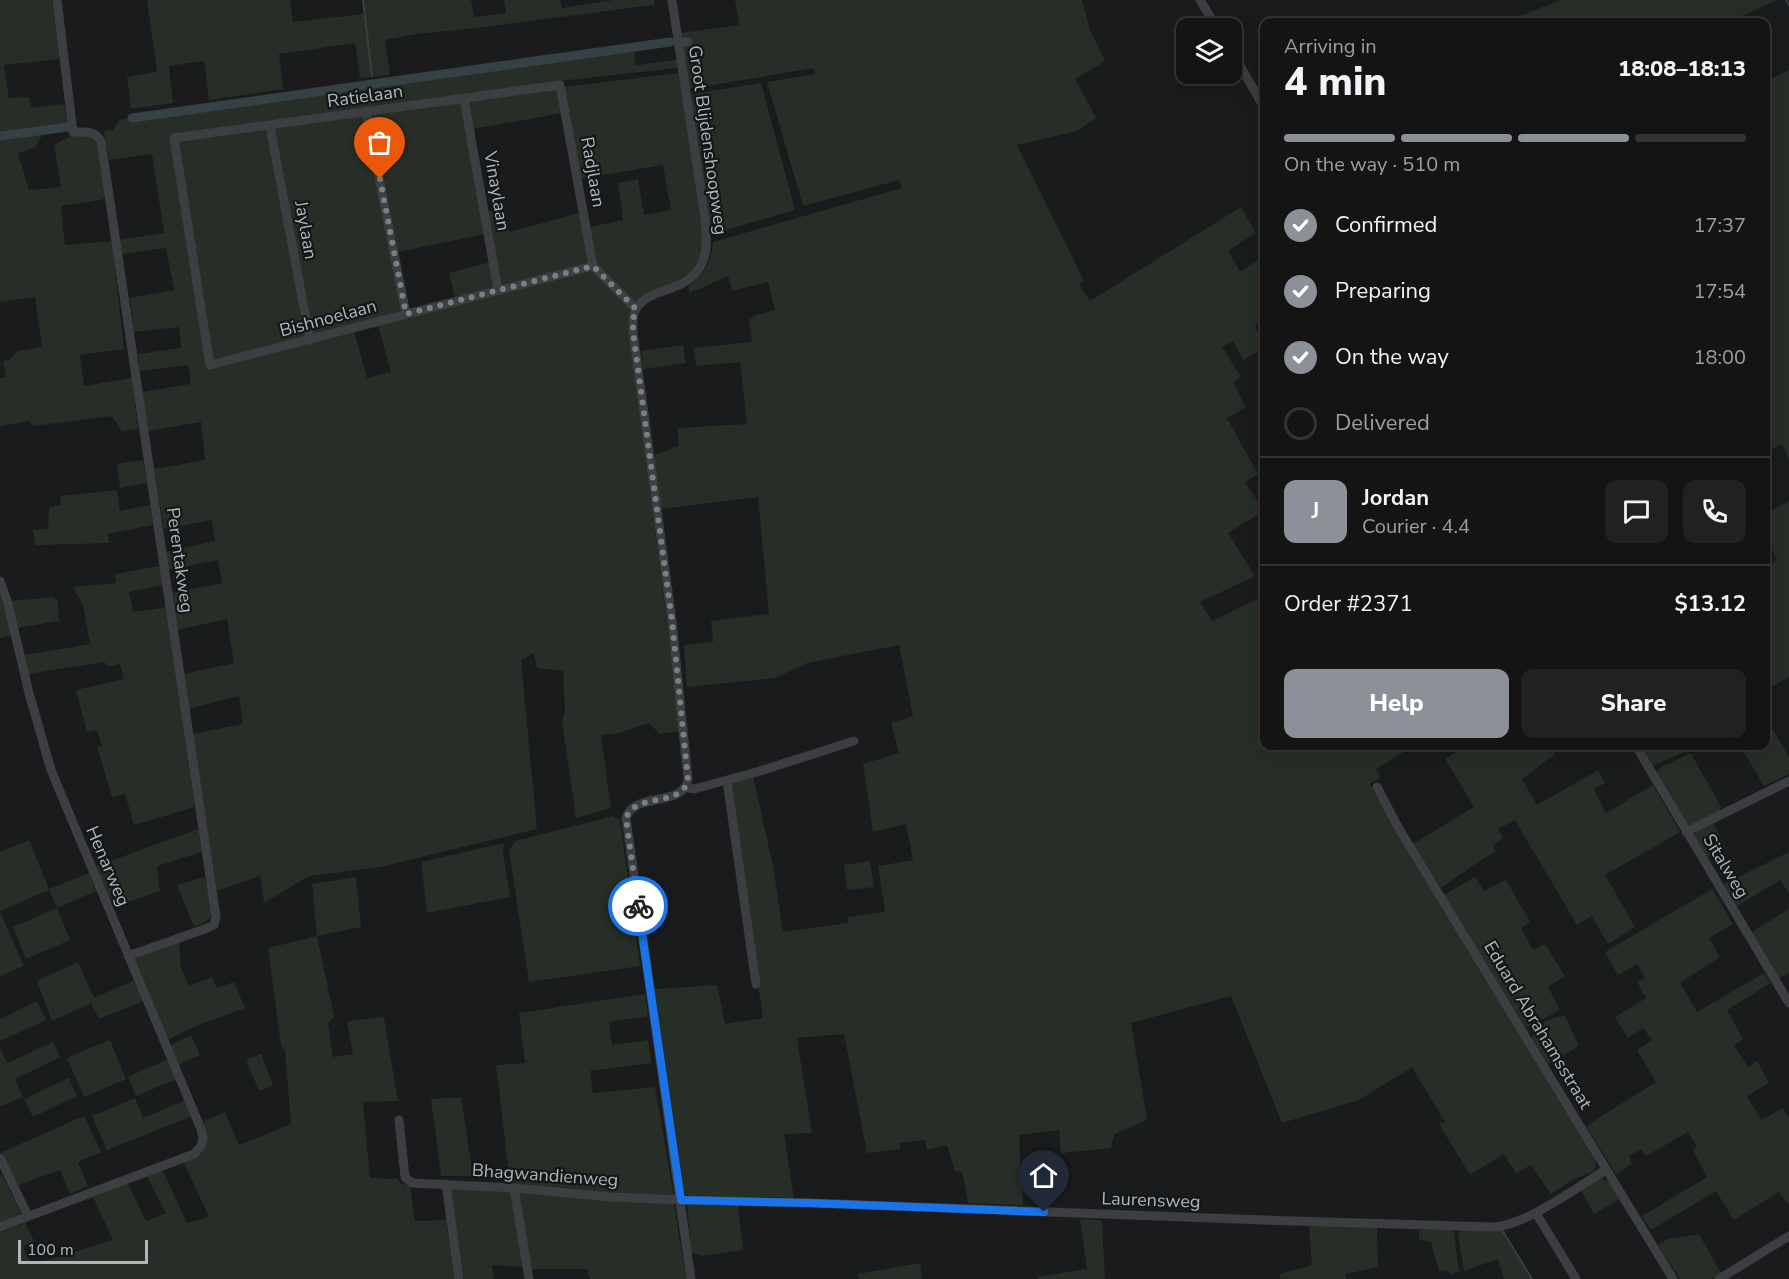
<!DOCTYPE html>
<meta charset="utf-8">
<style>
:root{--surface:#141415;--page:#212122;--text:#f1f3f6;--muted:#9d9ea0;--line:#333334;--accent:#8c9099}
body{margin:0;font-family:"Nunito Sans",sans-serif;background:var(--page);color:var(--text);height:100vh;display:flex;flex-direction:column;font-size:22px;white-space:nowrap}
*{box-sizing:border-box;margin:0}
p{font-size:20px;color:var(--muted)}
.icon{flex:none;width:33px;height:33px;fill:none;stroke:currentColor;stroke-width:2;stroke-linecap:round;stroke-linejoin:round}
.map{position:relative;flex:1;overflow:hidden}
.side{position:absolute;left:1260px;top:18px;width:510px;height:732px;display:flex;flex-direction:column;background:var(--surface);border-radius:12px;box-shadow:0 6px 24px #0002,0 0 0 2px var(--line)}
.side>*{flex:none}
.buttons{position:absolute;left:1176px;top:18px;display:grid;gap:12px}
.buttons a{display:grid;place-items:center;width:66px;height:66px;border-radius:12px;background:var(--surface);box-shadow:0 6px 24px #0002,0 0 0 2px var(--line);font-size:30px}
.scale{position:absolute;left:18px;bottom:15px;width:130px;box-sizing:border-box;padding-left:6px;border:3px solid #aeb5bb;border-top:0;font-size:16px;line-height:21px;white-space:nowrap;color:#aeb5bb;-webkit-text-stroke:4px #151617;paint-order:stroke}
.pin{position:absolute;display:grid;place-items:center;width:51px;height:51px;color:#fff;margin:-62px -26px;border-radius:50% 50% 50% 0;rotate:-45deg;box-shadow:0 0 6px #0007}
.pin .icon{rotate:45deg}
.courier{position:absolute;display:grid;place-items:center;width:60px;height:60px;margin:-30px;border:4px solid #1a73e8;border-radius:50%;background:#fff;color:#222;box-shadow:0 2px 8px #0007}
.summary em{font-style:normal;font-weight:800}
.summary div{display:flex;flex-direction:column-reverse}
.summary{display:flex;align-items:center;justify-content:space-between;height:102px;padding:0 24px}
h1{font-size:39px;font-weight:800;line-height:45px}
.bar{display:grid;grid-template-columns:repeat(4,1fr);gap:9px 6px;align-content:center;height:72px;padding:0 24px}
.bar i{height:8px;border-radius:4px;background:var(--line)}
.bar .selected{background:var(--accent)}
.bar p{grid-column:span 4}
.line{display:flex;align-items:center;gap:15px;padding:0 24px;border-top:2px solid var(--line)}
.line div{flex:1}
.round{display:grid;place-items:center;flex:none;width:63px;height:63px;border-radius:12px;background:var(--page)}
ol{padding:0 24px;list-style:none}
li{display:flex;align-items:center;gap:18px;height:66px}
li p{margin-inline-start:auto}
li .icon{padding:6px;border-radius:50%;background:var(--accent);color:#fff;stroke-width:4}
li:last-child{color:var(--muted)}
li i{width:33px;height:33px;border:3px solid var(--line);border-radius:50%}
.action{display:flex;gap:12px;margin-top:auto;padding:12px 24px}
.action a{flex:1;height:69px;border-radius:12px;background:var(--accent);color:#fff;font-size:24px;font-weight:800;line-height:69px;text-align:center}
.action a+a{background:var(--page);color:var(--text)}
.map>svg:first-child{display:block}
.green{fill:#272e27}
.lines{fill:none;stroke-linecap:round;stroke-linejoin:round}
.stream{stroke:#354144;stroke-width:2}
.canal{stroke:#354144;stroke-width:9}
.minor{stroke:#3c3e41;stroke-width:9}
.done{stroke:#7a7f83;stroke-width:6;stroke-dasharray:0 10.8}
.route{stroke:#1a73e8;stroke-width:8}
.labels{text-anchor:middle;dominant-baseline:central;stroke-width:4.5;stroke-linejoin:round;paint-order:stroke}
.street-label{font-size:18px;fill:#aeb5bb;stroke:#151617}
</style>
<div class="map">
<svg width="1789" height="1279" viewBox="0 0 1789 1279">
<rect width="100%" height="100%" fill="#1a1b1c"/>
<!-- green -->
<path class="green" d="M0 0H52L60 59 4 65 9 98 29 97 31 108 64 104 68 127 44 131 36 147 18 153 29 190 61 187 54 145C71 136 81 128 98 139L106 197 101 200 61 206 65 245 112 241 124 349 80 355 84 386 132 378 138 429 122 431 112 416 32 426 30 421 0 426V378L6 377 3 361 9 360 18 351 42 347 35 297 0 302Z
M147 0H290L293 22 364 14 363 0H471L474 17 506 13 504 0H560L562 8 614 0H654V5L476 28 417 34 385 40 390 75 360 78 355 43 279 54 283 89 209 100 204 61 169 66 173 103 131 109 127 77 157 72Z
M735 0H1082L1090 30 1105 61 1075 79 1096 118 1077 131 1017 145 1084 281 1079 285 1090 301 1241 207 1256 233 1228 251 1240 271 1264 257V319L1255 325 1263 349 1243 360 1233 341 1222 347 1241 377 1233 382 1246 407 1227 418 1258 474 1245 482 1264 511 1228 533 1255 576 1200 602 1212 621 1259 598 1264 606V746H1413L1376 769 1381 777 1370 784 1396 831 1593 1155 1596 1164 1594 1171 1572 1180 1551 1194 1531 1165 1516 1173 1504 1154 1470 1175 1439 1124 1445 1122 1412 1067 1359 1100 1282 1123 1231 996 1131 1023 1147 1120 1114 1134 1111 1148 1061 1153 1059 1130 1019 1135 1023 1205 968 1203 962 1171H955L947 1145 927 1150 925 1140 900 1143V1149L867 1153 844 1034 797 1038 812 1133 784 1134 794 1198 692 1196 685 1194 683 1188 654 989 717 985 725 1024 763 1018 728 782 753 776 773 866 783 932 848 923V917L885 912 878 866 913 860 906 824 873 832 863 764 899 753 891 723 913 716 899 645 807 663 775 678 687 687 684 645 713 642 711 621 769 614 758 497 661 509 654 455 679 446 677 428 747 424 740 362 696 366 694 348 752 342 749 320 756 315 775 310 768 282 732 291 728 276 690 293 688 287C704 273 711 264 713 242L902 188 899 180 803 206 767 82 815 74 814 68 689 89 680 33 739 25Z
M1560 0H1777L1729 22H1505Z
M633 47 636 65 677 60V68L560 81 171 137 207 368 354 331 367 378 391 372 378 326 592 269 628 304 631 311 628 323 681 731 660 734 649 723 619 733 601 735 611 808 576 818 562 721 565 711 563 671 537 668 534 653 521 660 537 829 380 867 309 876 264 903 260 876 217 891 192 734 243 724 239 696 188 709 183 674 234 663 227 619 177 630 173 593 222 583 218 560 167 570 165 552 215 541 212 520 164 529 154 469 205 460 201 422 148 431 142 392 190 384V372L187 365 140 371 138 354 181 348 179 327 134 332 130 298 174 290 166 248 122 254 120 240 164 233 152 154 109 160 104 131 113 130 119 120Z
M1789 70V460L1782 444 1766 452V81Z
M679 73 703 236 702 253 692 273 636 305 597 265 590 227 623 220 618 183 638 179 644 215 671 210 663 165 580 179 564 87Z
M761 83 795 210 715 233 710 230 691 94Z
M558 88 562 113 473 129 469 101Z
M462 102 485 234 398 252 371 114Z
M364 116 402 312 312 337 275 128Z
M268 129 306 338 213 361 177 140Z
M504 208 509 232 579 213 589 263 501 286 487 212Z
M490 262 495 287 455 297 449 273Z
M683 345 686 363 643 369 641 351Z
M143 460 147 483 120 488 117 464Z
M117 490 120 511 150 505 153 525 108 534 109 543 35 545 33 530 48 529 49 508 60 505 61 496Z
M1789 501V677L1766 690V566L1777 560 1766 535V513Z
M160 566 163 585 129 592 133 612 167 607 195 807 134 825 125 794 112 797 97 747 102 746 97 730 87 732 76 690 124 679 120 664 108 666 104 662 28 674 25 655 90 644 83 605 73 587 116 583 115 574Z
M0 584 13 635 0 638Z
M53 597 58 601 59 621 18 628 11 601Z
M1766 718 1789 757V774L1764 786 1740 746H1766Z
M1466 746H1550L1555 754 1522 779 1537 805 1598 770 1605 783 1594 789 1606 813 1653 785 1680 832 1605 875 1635 927 1608 944 1592 916 1577 925 1515 820 1498 829 1503 838 1493 846 1496 852 1481 860 1441 888 1413 844 1474 807 1445 759Z
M1654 746H1698L1653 766 1644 750Z
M1691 753 1721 807 1718 813 1692 826 1687 825 1656 772 1661 767Z
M613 816 620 820 640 966 529 982 509 851 515 841Z
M1713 822 1725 848 1707 858 1694 835 1697 830Z
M198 829 202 852 157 866 160 891 111 908 94 867Z
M29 840 49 889 89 873 96 891 57 908 70 940 26 959 13 927 57 908 49 890 0 911V852Z
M504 843 503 852 510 897 427 913 421 862Z
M1789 852V893L1780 880 1737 906 1724 884Z
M870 861 874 887 847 890 844 865Z
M205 877 213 915 204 923 194 927 177 885Z
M356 877 361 927 317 936 334 1017 328 1024 333 1057 353 1054 347 1022 355 1020 384 1017 398 1101 363 1102 370 1178 397 1179 401 1184 410 1185 415 1221 446 1220 455 1279H0V1233L25 1223 34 1241 23 1247 31 1265 113 1240 93 1197 127 1182 146 1221 166 1213 146 1175 162 1169 187 1223 209 1217 183 1161 196 1157 204 1128V1121L225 1112 239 1145 291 1124 285 1050 281 1046 268 948 317 936 312 884Z
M1475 877 1484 891 1506 880 1530 922 1521 928 1533 950 1545 944 1565 976 1548 987 1560 1010 1526 1028 1444 895Z
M1712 889 1733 924 1709 938 1720 957 1680 983 1697 1012 1764 973 1771 983 1727 1010 1743 1039 1734 1045 1748 1067 1757 1061 1769 1083 1747 1096 1761 1120 1783 1108 1789 1118V1202L1787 1203 1779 1192 1734 1220 1716 1191 1651 1230 1642 1216 1707 1177 1693 1150 1697 1147 1688 1132 1646 1156 1641 1149 1629 1156 1632 1164 1616 1174 1586 1126 1656 1082 1637 1050 1652 1040 1643 1028 1628 1038 1615 1017 1646 998 1637 982 1645 978 1637 964 1618 975 1605 952Z
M1789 909V973L1779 978 1752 932Z
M0 912 24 966 0 976Z
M179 941 181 968 189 986 212 977 217 988 234 982 245 1008 196 1026 167 1040 133 957Z
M78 962 94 998 135 980 144 1001 99 1019 91 1003 52 1021 37 981Z
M645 994 648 1016 609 1022 612 1045 648 1040 651 1063 590 1071 593 1093 655 1087 674 1198 510 1184 496 1065 525 1063 519 1013Z
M37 1001 46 1020 0 1041V1019Z
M1565 1016 1579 1046 1548 1064 1532 1039C1535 1024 1551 1017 1565 1016Z
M191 1035 200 1055 178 1065 169 1046Z
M110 1040 126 1079 84 1097 67 1058Z
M53 1042 60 1057 15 1079 23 1097 0 1106V1048L7 1063Z
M261 1054 273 1085 259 1091 246 1060Z
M168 1059 177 1079 136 1096 128 1077Z
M68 1078 77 1096 33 1117 24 1099Z
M461 1097 473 1176H441L431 1099Z
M135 1098 143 1118 185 1100 192 1116 107 1150 92 1116Z
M84 1116 101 1152 78 1162 88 1186 70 1194 60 1170 18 1185 2 1152Z
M2 1174 21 1213 12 1220 0 1224V1175Z
M1601 1178C1612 1181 1615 1190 1620 1199L1594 1214 1579 1187 1595 1179Z
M449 1188 512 1192 523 1267 492 1265 494 1279H464Z
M518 1192 674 1204 686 1279H590L587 1269H531Z
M687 1203 738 1205 743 1250 701 1256 691 1252Z
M1080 1219 1102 1220 1105 1279H1038L1037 1277 1087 1269Z
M1309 1225 1377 1227 1378 1267 1346 1274V1279H1280V1274L1312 1265Z
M1460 1229 1502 1230 1532 1279H1504L1498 1259 1464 1271 1458 1234Z
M1419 1230H1452L1454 1233 1459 1272 1451 1274 1448 1270 1439 1271 1431 1242 1419 1239Z
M1699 1234 1721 1273 1711 1279H1680L1658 1245 1668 1239Z
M920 1263 922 1279H859L858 1274Z"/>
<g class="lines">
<!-- stream -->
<path class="stream" d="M363 0 372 76
M1786 0 1789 5
M1502 1230 1532 1279"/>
<!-- canal -->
<path class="canal" d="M685 42H688
M132 118 670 42
M0 136 68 127"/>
<!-- minor -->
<path class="minor" d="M57 0 73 132C84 132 95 130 101 141L216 917 214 925 205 929 128 956
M672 0 705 219C706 233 708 248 703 261 689 295 650 285 636 309 632 315 633 324 633 332L672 621 688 780C682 808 634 791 626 818L691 1279
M1200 0 1217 28
M1232 52 1264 107
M560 85 593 266 210 365 174 138Z
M464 99 498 290
M366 111 406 314
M270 126 310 340
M593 266 636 309
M0 581 7 600 29 693 51 770 201 1129 203 1138 201 1146 194 1154 0 1227
M1636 746 1789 1003
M727 781 756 984
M1377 787 1398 827 1673 1279
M687 788 694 789 757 772 854 741
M1686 832 1789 781
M399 1120 405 1177 412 1183 514 1188 611 1197 681 1200 810 1203 1264 1220 1493 1227C1525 1226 1577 1187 1606 1170
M0 1158 28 1216
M446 1184 459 1279
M514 1188 529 1279
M1536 1213 1576 1279
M1719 1279 1789 1236"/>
</g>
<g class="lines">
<!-- done -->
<path class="done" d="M380 179 406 314 593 266 636 309 633 319V332L672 621 688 780C682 808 635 792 626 818L638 906"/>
<!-- route -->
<path class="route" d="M638 906 681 1200 810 1203 1044 1212"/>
</g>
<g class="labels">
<!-- street labels -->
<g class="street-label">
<text transform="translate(365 96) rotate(-8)">Ratielaan</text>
<text transform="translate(708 140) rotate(82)">Groot Blijdenshoopweg</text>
<text transform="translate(593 172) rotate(80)">Radjlaan</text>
<text transform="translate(497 191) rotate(80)">Vinaylaan</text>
<text transform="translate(306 230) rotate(80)">Jaylaan</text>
<text transform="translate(328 318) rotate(-15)">Bishnoelaan</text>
<text transform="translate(180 560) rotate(82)">Perentakweg</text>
<text transform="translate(108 866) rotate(67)">Henarweg</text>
<text transform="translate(1726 866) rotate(59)">Sitalweg</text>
<text transform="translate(1538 1025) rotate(59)">Eduard Abrahamsstraat</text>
<text transform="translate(545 1175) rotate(4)">Bhagwandienweg</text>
<text transform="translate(1151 1200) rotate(2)">Laurensweg</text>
</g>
</g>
</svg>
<div class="buttons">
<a><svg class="icon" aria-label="layers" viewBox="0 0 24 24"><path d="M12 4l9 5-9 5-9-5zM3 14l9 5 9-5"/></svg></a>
</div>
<div class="scale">100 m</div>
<div class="pin" style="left:380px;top:179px;background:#ea580c"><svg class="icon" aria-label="bag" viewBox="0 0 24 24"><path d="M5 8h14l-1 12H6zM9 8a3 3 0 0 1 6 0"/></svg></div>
<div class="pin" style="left:1044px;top:1212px;background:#1f2937"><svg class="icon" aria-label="home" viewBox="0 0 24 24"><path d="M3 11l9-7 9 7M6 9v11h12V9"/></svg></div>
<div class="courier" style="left:638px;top:906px"><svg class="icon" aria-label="bike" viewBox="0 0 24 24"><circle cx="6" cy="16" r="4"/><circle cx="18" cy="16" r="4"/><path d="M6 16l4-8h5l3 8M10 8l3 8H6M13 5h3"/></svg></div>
<section class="side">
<div class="summary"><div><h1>4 min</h1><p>Arriving in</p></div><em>18:08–18:13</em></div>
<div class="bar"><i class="selected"></i><i class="selected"></i><i class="selected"></i><i></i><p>On the way · 510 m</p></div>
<ol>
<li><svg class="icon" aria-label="check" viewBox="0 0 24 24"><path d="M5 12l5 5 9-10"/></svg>Confirmed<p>17:37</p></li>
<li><svg class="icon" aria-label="check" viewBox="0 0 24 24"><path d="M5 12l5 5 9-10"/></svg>Preparing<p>17:54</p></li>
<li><svg class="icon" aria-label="check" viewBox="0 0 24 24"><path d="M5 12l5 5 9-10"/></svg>On the way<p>18:00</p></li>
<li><i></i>Delivered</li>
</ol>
<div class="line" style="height:108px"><b class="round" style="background:var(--accent);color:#fff">J</b><div><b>Jordan</b><p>Courier · 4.4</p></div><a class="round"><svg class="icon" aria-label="chat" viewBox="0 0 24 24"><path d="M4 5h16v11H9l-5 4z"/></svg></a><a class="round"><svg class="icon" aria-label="phone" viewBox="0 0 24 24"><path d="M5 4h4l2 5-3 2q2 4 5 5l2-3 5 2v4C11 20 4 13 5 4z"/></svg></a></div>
<div class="line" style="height:78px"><div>Order #2371</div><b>$13.12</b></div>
<div class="action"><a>Help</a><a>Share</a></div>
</section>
</div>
